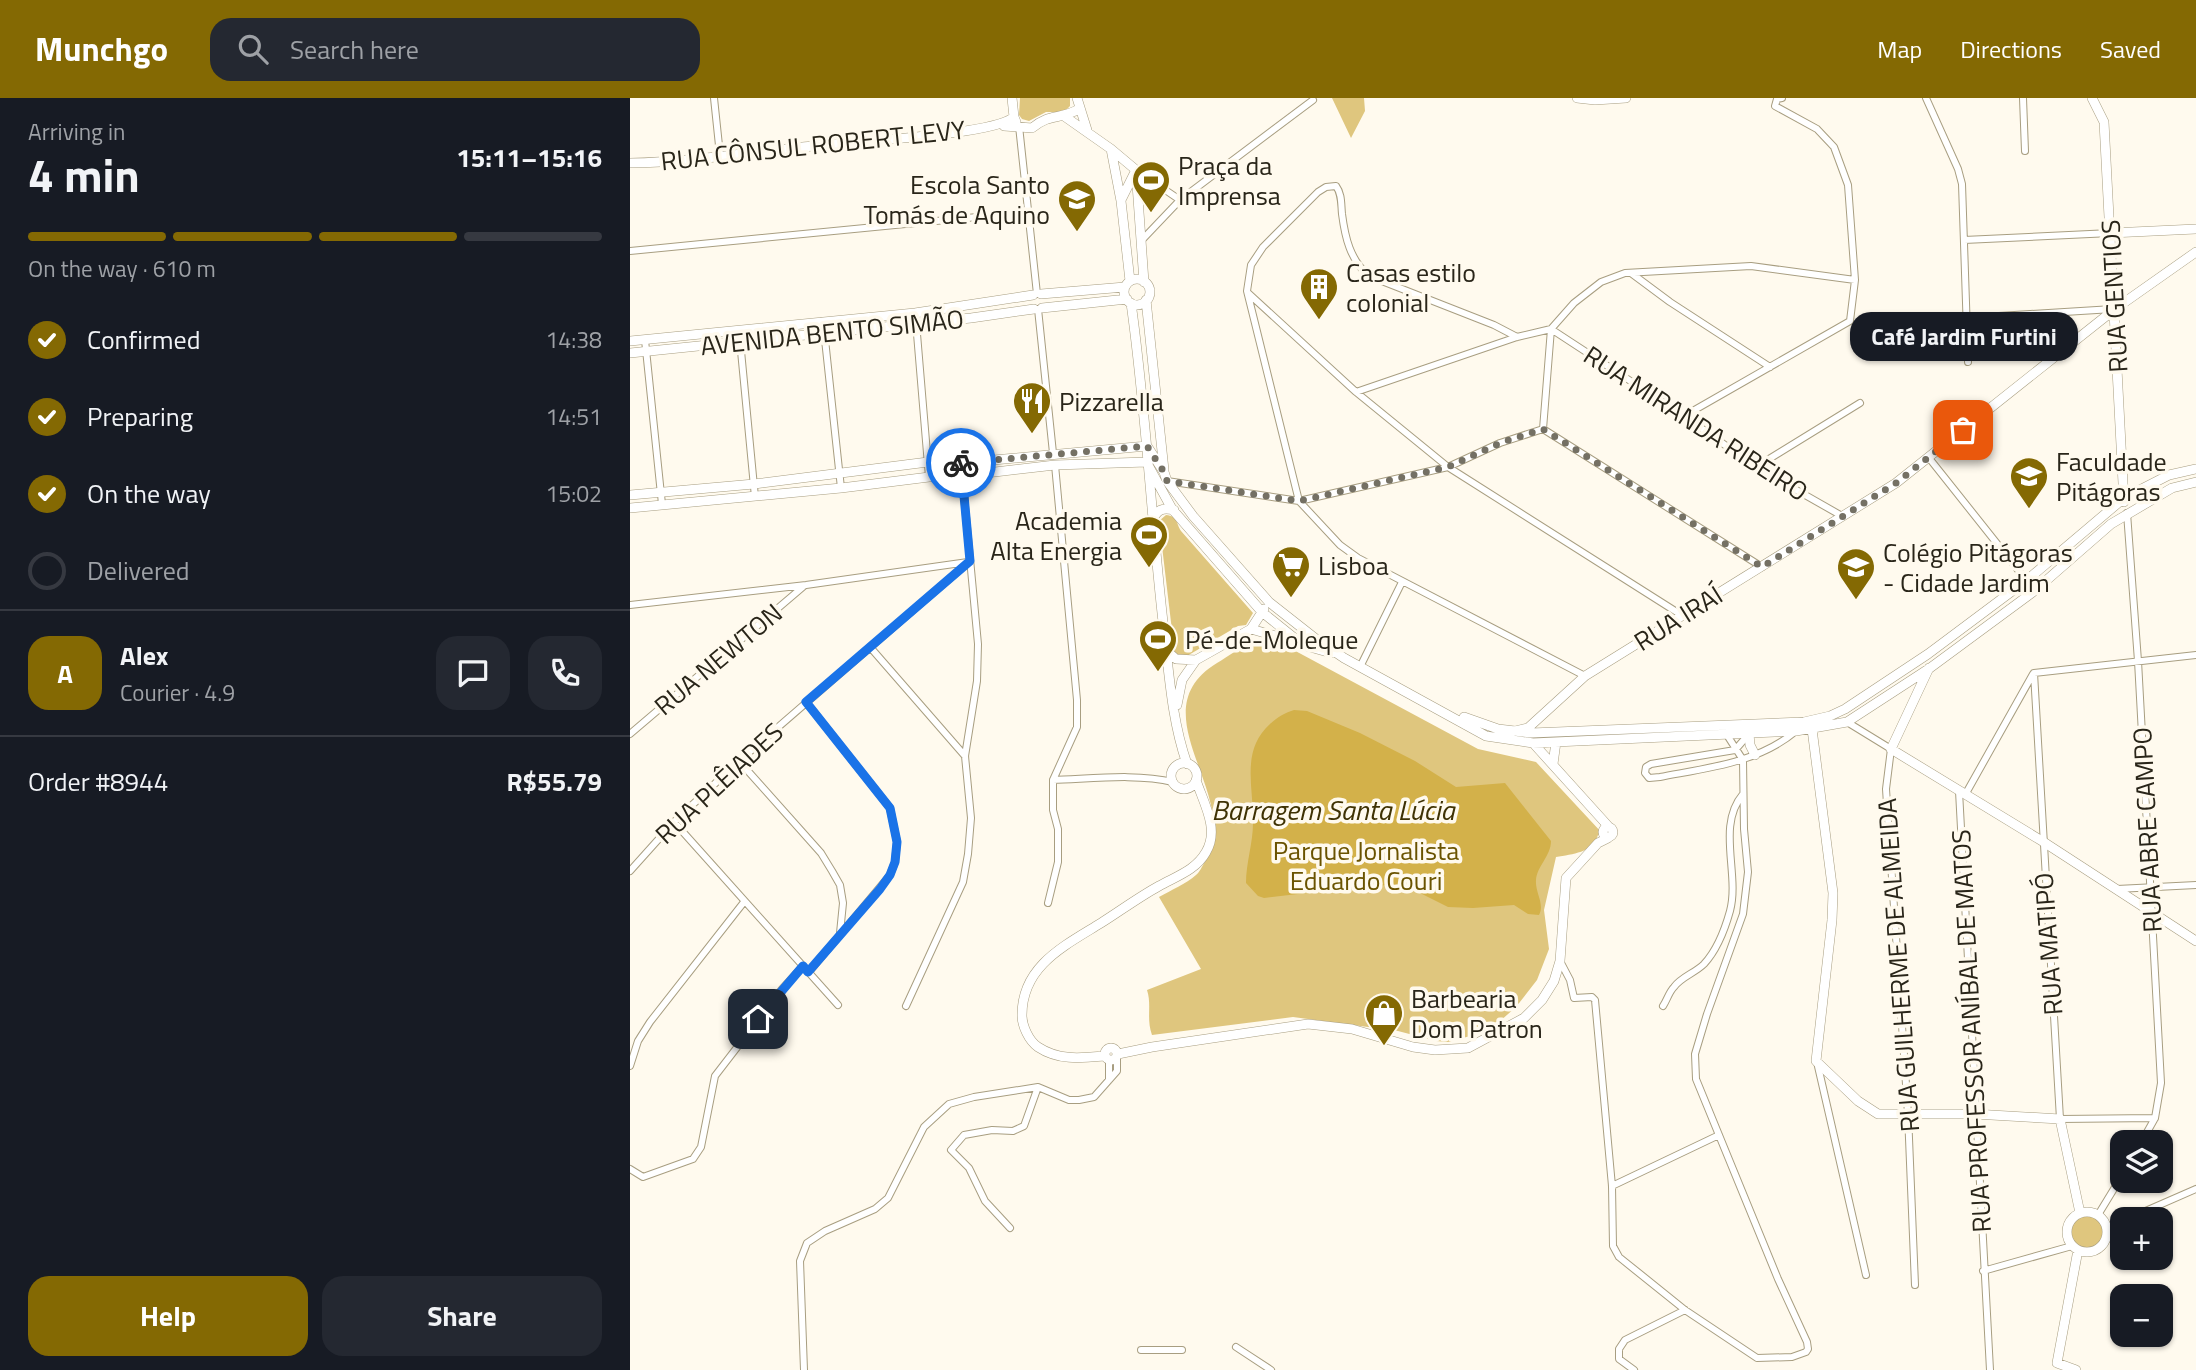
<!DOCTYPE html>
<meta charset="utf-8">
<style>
:root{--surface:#171b24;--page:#242831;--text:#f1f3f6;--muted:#9ea1a6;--line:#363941;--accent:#846903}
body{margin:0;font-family:"Titillium Web",sans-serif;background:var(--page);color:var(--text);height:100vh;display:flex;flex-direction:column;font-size:26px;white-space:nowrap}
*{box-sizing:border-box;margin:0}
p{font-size:23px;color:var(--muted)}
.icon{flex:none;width:38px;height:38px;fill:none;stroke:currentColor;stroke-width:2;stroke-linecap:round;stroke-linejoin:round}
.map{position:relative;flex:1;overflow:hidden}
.sheet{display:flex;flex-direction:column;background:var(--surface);width:630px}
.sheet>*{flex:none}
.controls{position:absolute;left:1480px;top:1032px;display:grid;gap:14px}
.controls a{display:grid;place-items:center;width:63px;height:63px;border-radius:14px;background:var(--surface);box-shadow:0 2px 5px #0004;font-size:35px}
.pin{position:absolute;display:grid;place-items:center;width:60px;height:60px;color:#fff;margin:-30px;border-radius:14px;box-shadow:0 4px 10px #0006}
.courier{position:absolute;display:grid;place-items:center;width:70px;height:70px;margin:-35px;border:5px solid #1a73e8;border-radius:50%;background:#fff;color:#222;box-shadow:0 2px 9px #0007}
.bubble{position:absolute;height:49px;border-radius:21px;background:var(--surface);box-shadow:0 2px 5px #0004;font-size:23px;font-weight:700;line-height:49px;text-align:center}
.overview em{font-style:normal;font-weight:700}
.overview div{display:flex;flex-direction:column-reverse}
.overview{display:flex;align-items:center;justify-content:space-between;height:119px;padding:0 28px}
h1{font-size:46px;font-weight:700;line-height:52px}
.bar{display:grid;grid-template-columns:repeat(4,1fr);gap:10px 7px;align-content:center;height:84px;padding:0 28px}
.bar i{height:9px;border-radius:5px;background:var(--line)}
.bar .selected{background:var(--accent)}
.bar p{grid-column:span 4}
.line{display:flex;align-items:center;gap:18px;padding:0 28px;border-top:2px solid var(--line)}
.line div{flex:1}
.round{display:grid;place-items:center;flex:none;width:74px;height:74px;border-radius:21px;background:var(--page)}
ol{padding:0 28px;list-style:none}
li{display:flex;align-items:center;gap:21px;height:77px}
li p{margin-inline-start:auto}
li .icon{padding:7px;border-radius:50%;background:var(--accent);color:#fff;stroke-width:4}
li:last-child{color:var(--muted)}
li i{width:38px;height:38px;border:4px solid var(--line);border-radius:50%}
.cta{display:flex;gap:14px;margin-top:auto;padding:14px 28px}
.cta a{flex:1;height:80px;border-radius:21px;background:var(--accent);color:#fff;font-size:28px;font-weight:700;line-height:80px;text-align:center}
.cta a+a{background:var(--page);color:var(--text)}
header{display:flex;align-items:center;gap:42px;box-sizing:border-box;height:98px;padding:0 35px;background:var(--accent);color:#fff}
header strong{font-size:33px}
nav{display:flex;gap:38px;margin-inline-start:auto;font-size:24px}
.search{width:490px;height:63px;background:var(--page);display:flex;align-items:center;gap:18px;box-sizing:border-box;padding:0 24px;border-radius:21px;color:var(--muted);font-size:26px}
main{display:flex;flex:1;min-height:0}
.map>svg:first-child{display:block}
.green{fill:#dfc67e}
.water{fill:#d3b14a}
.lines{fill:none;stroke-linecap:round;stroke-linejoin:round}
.street-casing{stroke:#a89e81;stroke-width:8}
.secondary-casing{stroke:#a89e81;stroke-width:10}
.street{stroke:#fff;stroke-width:6}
.secondary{stroke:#fff;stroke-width:9}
.done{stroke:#747064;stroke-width:7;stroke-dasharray:0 12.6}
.route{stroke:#1a73e8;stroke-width:9}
.labels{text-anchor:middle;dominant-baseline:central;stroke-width:7;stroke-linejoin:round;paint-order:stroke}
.street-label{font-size:26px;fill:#292519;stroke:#fffaee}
.poi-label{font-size:26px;fill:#292519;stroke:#fffaee;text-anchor:start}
.park-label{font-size:26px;fill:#6a5300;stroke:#fffaee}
.water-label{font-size:28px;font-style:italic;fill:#3f3204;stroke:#fffaee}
</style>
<header>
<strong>Munchgo</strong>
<div class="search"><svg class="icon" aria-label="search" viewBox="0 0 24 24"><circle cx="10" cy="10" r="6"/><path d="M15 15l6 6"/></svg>Search here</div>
<nav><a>Map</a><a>Directions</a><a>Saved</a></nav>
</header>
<main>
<section class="sheet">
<div class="overview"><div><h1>4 min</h1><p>Arriving in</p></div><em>15:11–15:16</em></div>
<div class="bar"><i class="selected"></i><i class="selected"></i><i class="selected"></i><i></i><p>On the way · 610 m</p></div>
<ol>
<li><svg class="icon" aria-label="check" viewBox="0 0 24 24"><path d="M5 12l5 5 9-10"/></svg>Confirmed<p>14:38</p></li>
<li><svg class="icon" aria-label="check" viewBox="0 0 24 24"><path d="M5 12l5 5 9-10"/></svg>Preparing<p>14:51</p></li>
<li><svg class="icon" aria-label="check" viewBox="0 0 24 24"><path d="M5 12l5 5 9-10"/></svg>On the way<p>15:02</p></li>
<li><i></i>Delivered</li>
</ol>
<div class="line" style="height:126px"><b class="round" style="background:var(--accent);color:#fff">A</b><div><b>Alex</b><p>Courier · 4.9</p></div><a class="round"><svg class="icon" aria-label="chat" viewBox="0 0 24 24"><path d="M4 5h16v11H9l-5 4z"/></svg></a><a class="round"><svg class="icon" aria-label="phone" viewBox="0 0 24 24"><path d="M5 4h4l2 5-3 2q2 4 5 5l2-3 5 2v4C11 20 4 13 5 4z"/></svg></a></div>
<div class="line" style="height:91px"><div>Order #8944</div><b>R$55.79</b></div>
<div class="cta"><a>Help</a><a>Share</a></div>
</section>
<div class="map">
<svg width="1566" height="1272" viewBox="0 0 1566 1272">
<rect width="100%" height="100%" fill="#fffaee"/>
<!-- green -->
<path class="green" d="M390 0H440V8L434 14H416L399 23 392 21 389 17Z
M702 0H734L735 13 721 40Z
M536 417C548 418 546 425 551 433L623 515 616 527 608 528 557 558 546 556 539 546 543 541 529 423Z
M645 542 848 651 906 664 972 735 968 737C962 755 943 756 926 759L914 812 919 851 907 882 886 909 869 924 844 937 818 944 806 943 768 933 663 919 522 937C516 920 522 907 517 892L571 871 529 799C541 792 556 786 566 777 570 774 572 768 575 764 615 699 505 615 587 565 598 559 612 547 624 544 630 542 638 543 645 542Z
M1439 1134a18 18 0 1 1 36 0a18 18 0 1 1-36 0Z"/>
<!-- water -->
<path class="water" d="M664 612 677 613 730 635 785 663 826 689 875 685 921 743C921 758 907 768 906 782 905 795 915 806 909 817L898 816 884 807 843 810 818 809 776 788 766 787 736 788 634 800 628 798 616 785C616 765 623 745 623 725 624 690 610 653 640 626 648 619 654 615 664 612Z"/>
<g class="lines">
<defs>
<path id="street" d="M84 0 90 57
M1296 0 1328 71 1332 86 1338 264
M1393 0 1395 53
M389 28 407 196
M506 72 550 102
M1334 142 1481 135
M511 143 550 102 683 2
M0 153 378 116 397 112
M1001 175 1040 204 1140 269
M618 195 726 294 818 369 1053 518
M408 211 423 355
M1337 220 1483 211
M193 223 211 390
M286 224 299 379
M109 232 125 399
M887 239 864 227 739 178C720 162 715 139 712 116 711 106 712 96 706 88L696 89 688 94 633 149 621 167 617 193 669 403 710 447 728 460 955 578
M15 242 32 406
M726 294 887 239 921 231 1054 318 1126 369 1212 418
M1054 318 1220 223 1225 182 1218 87 1204 49 1187 31 1145 8 1147 1 1152 0
M913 331 921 231 944 205 971 184 995 175 1121 168 1225 182
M913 331 1132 469
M1299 360 1392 477 1403 494
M1126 369 1230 305
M537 383 669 403 818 369 870 345 913 331
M1497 415 1508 563 1531 985 1525 1020 1511 1045
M0 507 176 487 338 464
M240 549 335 658
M730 569 772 484
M1404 575 1430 1021 1525 1020
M1404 575 1566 557
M176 604 260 710 267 744 265 764 260 777 179 874
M1217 624 1261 651 1256 691 1278 1016 1285 1187
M0 636 174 488
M1119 636 1105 652 1021 666 1016 669 1015 675 1019 680 1030 679C1077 670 1128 665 1166 633
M109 663 191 755 202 773 210 787 213 805 210 835
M423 682C459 681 507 675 543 684
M1329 693 1360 1272
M1335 697 1403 576
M44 724 208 907
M0 773 44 724 109 663 340 463
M1487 791 1566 787
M418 805 428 764V731L423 712V682L447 629V602L425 367
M930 863 940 882 944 900 962 899 965 902 982 1088 983 1148 989 1159 1055 1212 1127 1260 1162 1259 1176 1254 1178 1251 1177 1244 1148 1181 1066 981 1065 956 1077 916 1113 816 1118 774 1114 731 1113 662 1097 637
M276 908 333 784 338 756 341 720 335 658 347 583 348 546 331 365
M1033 908C1037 902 1039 894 1044 889 1051 879 1065 875 1074 866 1087 852 1095 831 1100 813 1110 776 1086 728 1113 696
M479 962V982
M1187 964 1236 1177
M0 968 8 943 20 924 114 804
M0 1071 13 1079 63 1061 71 1049 85 978 152 891 173 868
M982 1088 1089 1037
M1468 1117 1493 1076
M1495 1122 1566 1091
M380 1130 355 1103 339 1070 321 1052 334 1037 362 1032 383 1033 394 1028 408 989
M1476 1130 1493 1123
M1353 1173 1442 1148
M606 1249 641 1272
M511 1252H552
M174 1272 170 1163 177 1145 195 1133 245 1111 258 1100 294 1029 319 1006 344 999 408 989 439 1002H449L464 999 487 973V959
M1004 1272 989 1261V1251L995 1242 1055 1212"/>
<path id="secondary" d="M382 0 384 19 386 24
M447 0 457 32
M947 0 965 2 996 0
M1462 0 1474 24 1494 404
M434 18 481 51 506 72 514 184
M374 28 402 30C420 15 430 22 449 11
M481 51 491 103 500 183
M0 65C63 64 129 53 193 47 227 43 363 37 384 19
M491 102 505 74
M1481 135 1566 131
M494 194a13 13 0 1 1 26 0a13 13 0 1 1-26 0Z
M411 196 495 189
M516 202 534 372
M501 205C516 311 521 418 533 524 539 572 541 620 557 666
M412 210 497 201
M0 243 285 215 403 197
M0 255 341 220 404 211
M517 348 534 374 537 383 563 418 639 504 686 541 714 560 856 638 903 645 1166 633 1217 624 1300 570 1403 494 1481 426 1542 390 1566 384
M519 369 542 411 632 514 673 547 701 555
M0 397 124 386 298 364 331 365 517 348
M0 410 211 390 299 379 331 378 425 367 517 364
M521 423C528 412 531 409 544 412
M621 531 666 544
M537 553 546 561 566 562
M1299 570 1261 651 1412 743 1566 843
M547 607 552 582 566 562 621 531 634 511
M834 619 868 631 901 635 1174 624 1200 618 1215 611 1298 556 1397 482 1494 400 1539 377 1566 371
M1182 631 1203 795 1202 822 1186 963 1228 1003 1248 1016H1344L1430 1021 1450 1115
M881 634 898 630 955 578 1266 385 1485 211 1566 154
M1119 636 1120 647 1125 657
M903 645 979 729
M541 678a13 13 0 1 1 26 0a13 13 0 1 1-26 0Z
M923 666 926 644
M973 734a5 5 0 1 1 10 0a5 5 0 1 1-10 0Z
M475 956a6 6 0 1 1 12 0a6 6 0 1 1-12 0Z
M488 956 522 949 678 926 722 931 783 949 805 952 838 950 894 920 912 902 924 883 930 863 936 780 968 745 978 740
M475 958C452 960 429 963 408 949 399 943 392 928 392 917 392 868 434 848 471 825 490 813 509 799 529 788 547 778 566 772 576 754 590 731 573 704 566 682
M1437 1134a20 20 0 1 1 40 0a20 20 0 1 1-40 0Z
M1446 1272 1427 1265 1448 1152"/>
</defs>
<!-- street casing -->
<use href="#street" class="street-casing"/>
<!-- secondary casing -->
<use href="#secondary" class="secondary-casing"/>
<!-- street -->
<use href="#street" class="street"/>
<!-- secondary -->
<use href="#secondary" class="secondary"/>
</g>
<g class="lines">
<!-- done -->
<path class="done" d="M331 365 517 348 534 374 537 383 669 403 818 369 870 345 913 331 1132 469 1266 385 1333 332"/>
<!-- route -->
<path class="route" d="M128 921 173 868 178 874 250 791 260 777 265 764 267 744 260 710 176 604 340 463 331 365"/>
</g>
<!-- icons -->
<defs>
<symbol id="stadium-pin" viewBox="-11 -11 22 30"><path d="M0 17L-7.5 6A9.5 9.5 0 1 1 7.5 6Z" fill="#846903" stroke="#fffaee"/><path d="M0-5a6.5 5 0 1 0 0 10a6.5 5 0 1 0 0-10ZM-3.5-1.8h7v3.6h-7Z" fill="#fff"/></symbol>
<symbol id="school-pin" viewBox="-11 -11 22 30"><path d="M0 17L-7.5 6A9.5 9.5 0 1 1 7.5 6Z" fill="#846903" stroke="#fffaee"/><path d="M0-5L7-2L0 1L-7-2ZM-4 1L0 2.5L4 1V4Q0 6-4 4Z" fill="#fff"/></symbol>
<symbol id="building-pin" viewBox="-11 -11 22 30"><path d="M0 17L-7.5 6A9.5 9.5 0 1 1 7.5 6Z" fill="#846903" stroke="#fffaee"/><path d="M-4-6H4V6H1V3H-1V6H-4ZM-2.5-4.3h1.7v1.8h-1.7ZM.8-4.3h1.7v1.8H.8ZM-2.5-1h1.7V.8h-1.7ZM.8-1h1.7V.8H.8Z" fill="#fff"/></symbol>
<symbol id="restaurant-pin" viewBox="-11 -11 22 30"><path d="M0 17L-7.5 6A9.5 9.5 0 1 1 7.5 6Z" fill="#846903" stroke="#fffaee"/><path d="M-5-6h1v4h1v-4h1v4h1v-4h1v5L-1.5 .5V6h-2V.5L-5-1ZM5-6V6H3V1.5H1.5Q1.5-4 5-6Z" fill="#fff"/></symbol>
<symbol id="university-pin" viewBox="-11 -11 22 30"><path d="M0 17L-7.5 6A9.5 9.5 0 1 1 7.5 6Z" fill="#846903" stroke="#fffaee"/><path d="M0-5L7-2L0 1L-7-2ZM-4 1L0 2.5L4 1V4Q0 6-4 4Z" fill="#fff"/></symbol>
<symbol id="supermarket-pin" viewBox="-11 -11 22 30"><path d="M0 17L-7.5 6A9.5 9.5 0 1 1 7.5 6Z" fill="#846903" stroke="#fffaee"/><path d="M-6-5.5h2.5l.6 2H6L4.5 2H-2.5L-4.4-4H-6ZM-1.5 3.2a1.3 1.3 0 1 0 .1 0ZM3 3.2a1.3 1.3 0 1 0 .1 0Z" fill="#fff"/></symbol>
<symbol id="shop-pin" viewBox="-11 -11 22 30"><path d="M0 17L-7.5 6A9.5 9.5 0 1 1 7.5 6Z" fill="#846903" stroke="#fffaee"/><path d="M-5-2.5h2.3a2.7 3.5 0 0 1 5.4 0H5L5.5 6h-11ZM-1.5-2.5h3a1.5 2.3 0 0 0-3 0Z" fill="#fff"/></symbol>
</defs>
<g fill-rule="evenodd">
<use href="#stadium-pin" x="499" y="60" width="44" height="60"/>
<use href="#school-pin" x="425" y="79" width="44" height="60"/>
<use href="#building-pin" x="667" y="167" width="44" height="60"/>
<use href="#restaurant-pin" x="380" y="281" width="44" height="60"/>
<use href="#university-pin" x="1377" y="356" width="44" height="60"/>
<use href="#stadium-pin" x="497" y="415" width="44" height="60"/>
<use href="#supermarket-pin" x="639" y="445" width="44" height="60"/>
<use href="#school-pin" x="1204" y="447" width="44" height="60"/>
<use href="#stadium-pin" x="506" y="519" width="44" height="60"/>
<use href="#shop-pin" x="732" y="893" width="44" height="60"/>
</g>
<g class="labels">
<!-- street labels -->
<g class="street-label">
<text transform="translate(183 47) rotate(-6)">RUA CÔNSUL ROBERT LEVY</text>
<text transform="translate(1484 198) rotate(-93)">RUA GENTIOS</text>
<text transform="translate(202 234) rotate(-6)">AVENIDA BENTO SIMÃO</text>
<text transform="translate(1066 325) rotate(33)">RUA MIRANDA RIBEIRO</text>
<text transform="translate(1048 520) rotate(-32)">RUA IRAÍ</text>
<text transform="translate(88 561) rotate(-40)">RUA NEWTON</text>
<text transform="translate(89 685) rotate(-43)">RUA PLÊIADES</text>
<text transform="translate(1517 732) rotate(-93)">RUA ABRE CAMPO</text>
<text transform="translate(1418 846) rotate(-94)">RUA MATIPÓ</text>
<text transform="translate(1268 867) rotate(-94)">RUA GUILHERME DE ALMEIDA</text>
<text transform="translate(1341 933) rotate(-93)">RUA PROFESSOR ANÍBAL DE MATOS</text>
</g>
<!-- poi labels -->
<g class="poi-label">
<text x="548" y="67">Praça da<tspan x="548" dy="30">Imprensa</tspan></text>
<text x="420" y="86" text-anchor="end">Escola Santo<tspan x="420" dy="30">Tomás de Aquino</tspan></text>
<text x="716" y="174">Casas estilo<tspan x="716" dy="30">colonial</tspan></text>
<text x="429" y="303">Pizzarella</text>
<text x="1426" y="363">Faculdade<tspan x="1426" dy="30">Pitágoras</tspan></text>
<text x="492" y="422" text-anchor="end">Academia<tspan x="492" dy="30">Alta Energia</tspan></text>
<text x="1253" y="454">Colégio Pitágoras<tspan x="1253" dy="30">- Cidade Jardim</tspan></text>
<text x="688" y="467">Lisboa</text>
<text x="555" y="541">Pé-de-Moleque</text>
<text x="781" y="900">Barbearia<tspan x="781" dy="30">Dom Patron</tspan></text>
</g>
<!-- park labels -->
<g class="park-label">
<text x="736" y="752">Parque Jornalista<tspan x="736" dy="30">Eduardo Couri</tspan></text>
</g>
<!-- water labels -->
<g class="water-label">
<text x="703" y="711">Barragem Santa Lúcia</text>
</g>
</g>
</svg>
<div class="controls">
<a><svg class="icon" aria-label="layers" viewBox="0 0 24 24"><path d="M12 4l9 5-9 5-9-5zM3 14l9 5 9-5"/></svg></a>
<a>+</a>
<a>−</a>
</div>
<div class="pin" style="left:1333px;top:332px;background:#ea580c"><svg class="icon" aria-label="bag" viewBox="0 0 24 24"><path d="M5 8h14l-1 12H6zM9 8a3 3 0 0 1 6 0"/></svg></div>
<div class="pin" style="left:128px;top:921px;background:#1f2937"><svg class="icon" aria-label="home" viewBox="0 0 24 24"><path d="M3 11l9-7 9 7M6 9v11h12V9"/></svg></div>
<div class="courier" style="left:331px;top:365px"><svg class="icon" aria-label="bike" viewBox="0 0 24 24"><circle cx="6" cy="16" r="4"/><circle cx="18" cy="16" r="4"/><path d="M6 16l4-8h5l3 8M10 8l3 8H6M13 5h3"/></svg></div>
<div class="bubble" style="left:1220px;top:214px;width:228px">Café Jardim Furtini</div>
</div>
</main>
